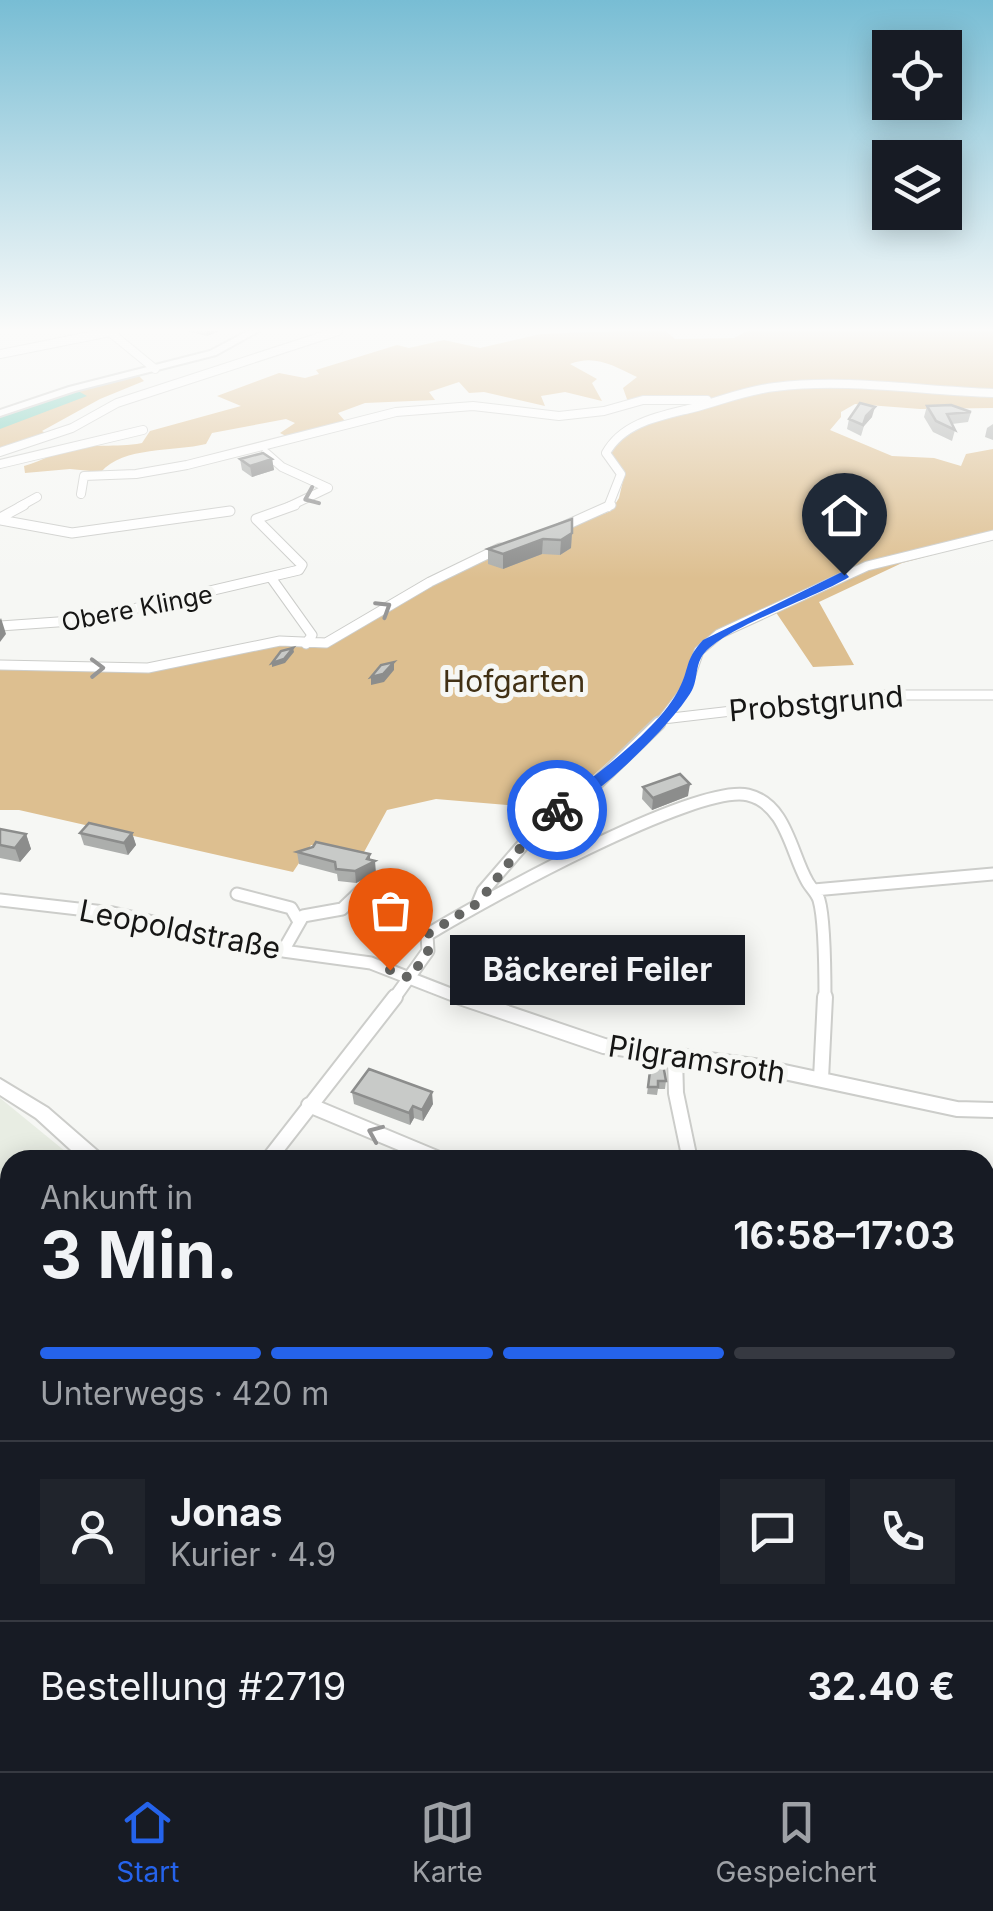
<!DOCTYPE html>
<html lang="de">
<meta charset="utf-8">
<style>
:root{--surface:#171b24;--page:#20242c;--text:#f1f3f6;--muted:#9ea1a6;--line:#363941;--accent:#2563eb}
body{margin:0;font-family:Inter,sans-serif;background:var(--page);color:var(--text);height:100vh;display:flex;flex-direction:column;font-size:38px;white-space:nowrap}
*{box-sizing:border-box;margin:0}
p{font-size:32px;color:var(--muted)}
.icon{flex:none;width:55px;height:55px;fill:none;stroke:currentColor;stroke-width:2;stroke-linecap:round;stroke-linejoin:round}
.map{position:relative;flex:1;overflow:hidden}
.details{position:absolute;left:0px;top:1150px;width:995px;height:622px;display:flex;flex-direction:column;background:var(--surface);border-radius:30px 30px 0 0;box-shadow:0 5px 25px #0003}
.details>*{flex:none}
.tools{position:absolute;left:872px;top:30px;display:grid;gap:20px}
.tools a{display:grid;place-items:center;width:90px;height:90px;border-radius:0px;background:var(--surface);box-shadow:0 5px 25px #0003;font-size:50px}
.pin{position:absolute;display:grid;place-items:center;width:85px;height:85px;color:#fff;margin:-102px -42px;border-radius:50% 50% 50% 0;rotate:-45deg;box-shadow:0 0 10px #0007}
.pin .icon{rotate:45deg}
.courier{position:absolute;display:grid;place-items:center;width:100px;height:100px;margin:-50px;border:8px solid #2563eb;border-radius:50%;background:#fff;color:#222;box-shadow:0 2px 12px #0007}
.bubble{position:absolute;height:70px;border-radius:0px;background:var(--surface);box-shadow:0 5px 25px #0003;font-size:32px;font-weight:700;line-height:70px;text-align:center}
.head em{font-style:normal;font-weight:700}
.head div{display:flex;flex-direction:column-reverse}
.head{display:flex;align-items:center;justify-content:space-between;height:170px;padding:0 40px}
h1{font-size:65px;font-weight:700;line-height:75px}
.bar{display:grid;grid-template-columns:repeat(4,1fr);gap:15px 10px;align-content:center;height:120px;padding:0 40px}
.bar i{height:12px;border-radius:8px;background:var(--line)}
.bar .selected{background:var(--accent)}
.bar p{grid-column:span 4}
.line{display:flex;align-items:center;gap:25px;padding:0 40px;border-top:2px solid var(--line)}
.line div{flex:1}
.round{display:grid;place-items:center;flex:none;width:105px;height:105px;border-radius:0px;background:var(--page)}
.tabs{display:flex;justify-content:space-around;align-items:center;height:140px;border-top:2px solid var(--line);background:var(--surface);font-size:28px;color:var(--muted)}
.tabs a{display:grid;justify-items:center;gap:5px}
.tabs .selected{color:var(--accent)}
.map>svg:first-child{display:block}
.built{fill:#e8ede3}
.green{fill:#ddbf90}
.water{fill:#71cab6}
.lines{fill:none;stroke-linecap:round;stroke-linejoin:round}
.minor-far4-casing{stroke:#cccdca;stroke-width:10}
.minor-far3-casing{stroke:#cccdca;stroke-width:11}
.minor-far2-casing{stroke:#cccdca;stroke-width:15}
.minor-far1-casing{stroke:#cccdca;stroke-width:18}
.minor-casing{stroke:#cccdca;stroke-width:21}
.tertiary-casing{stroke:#cccdca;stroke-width:4}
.minor-far4{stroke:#fff;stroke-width:8}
.minor-far3{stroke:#fff;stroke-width:9}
.minor-far2{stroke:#fff;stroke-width:11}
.minor-far1{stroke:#fff;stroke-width:14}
.minor{stroke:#fff;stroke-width:18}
.tertiary{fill:#fff;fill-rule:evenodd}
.wall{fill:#acaeac}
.shaded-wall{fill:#8c8d8c}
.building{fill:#c8cac8;stroke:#8c8d8c;stroke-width:2.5}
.oneway{stroke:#969696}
.route{fill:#2563eb}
.done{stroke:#646563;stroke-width:10;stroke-dasharray:0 18}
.labels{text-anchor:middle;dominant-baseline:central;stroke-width:10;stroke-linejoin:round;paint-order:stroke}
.far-street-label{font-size:25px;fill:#161615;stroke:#f6f7f4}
.park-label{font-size:30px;fill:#413014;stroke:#f6f7f4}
.street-label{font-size:30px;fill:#161615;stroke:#f6f7f4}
</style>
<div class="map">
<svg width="993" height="1771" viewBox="0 0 993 1771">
<rect width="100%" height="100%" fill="#f6f7f4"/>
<!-- built -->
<path class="built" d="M0 1098 66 1152 57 1160H10V1204L1 1213 10 1221V1246L0 1253Z"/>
<!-- green -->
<path class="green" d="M617 331H666L675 339 734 338 747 331H993V392L806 384 720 398 628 402 623 388 637 377C614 366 595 354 570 364L597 379 592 383 602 401 565 392 541 396 545 406 484 392 469 393 459 382 429 392 435 400 365 403 338 413 345 421 286 436 280 433 295 423 286 419 212 433 206 444C174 452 123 446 101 472L70 469 25 473 24 466C43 461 64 447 85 446 105 445 121 447 142 443L150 431 241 406 217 396 279 373 305 378 319 374 316 370 397 345 409 348 444 340 480 348 541 334Z
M138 375 144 381 100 399 42 431 49 435 0 450V416L76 390Z
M837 387 993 394V408L920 409 855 404 841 412V417L830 430 892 456 934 458 961 466 966 454 993 449V539L902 563 819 602 854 665 813 667 773 608 705 642 693 654 687 681 668 708 556 809 436 799 387 810 363 854 311 845 293 872 19 810H0V668L124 671 277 644 324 645 338 641 445 576 611 511 619 498 625 472 609 451C638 417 730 396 774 389 794 385 817 388 837 387Z
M0 1396 10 1408V1697L0 1721Z
M10 1748V1762L603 1763 602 1771H2Z"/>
<!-- water -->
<path class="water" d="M78 391 87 396 0 429V416Z"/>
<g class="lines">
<defs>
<path id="minor-far4" d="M111 333 155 369
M0 354 115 331
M0 452 72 428 117 403 338 331
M266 453 282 467 328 488 288 507
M0 464 143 430
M81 494 84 476 136 474 187 465 396 412 473 406 559 416 604 411 643 400H707
M19 507 37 497
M608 507 621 474 606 453C623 422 661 416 693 408 720 401 747 390 775 387 848 378 921 391 993 393"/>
<path id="minor-far3" d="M0 518 24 505
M0 520 72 533 230 511
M560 528 611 505
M272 579 312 635 306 644
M0 626 86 620 299 570 302 565 256 519 295 505
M0 665 148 668 280 641 326 643 430 582 500 548
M663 719 686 689 699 651 719 634 867 566 993 535
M656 726 663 719 868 695H993"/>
<path id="minor-far2" d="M814 890 993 874
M237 894 291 908 298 920
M0 900 113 913 283 951 371 963 466 1000
M478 903 483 891 540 825 596 784 659 723
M283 951 303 916 342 909 362 890
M393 1000 428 951 427 935C479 903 696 783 748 795 786 804 791 853 807 881 810 887 817 893 819 900 825 920 825 978 825 1000"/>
<path id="minor-far1" d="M460 997 604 1046 761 1067 957 1109 993 1110
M675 1057 676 1093 690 1160
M821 1079 825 997
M309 1105 441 1160
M268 1160 395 997
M985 1263H993"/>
<path id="minor" d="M0 1380 10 1390
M985 1382H993
M985 1701 993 1700
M0 1734 10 1710
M723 1762 743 1771"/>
<path id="tertiary" d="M248 331H259L216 355 75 391 0 416V410L69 387 210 351Z
M0 1079 48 1108 101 1154 104 1160H82L36 1118 0 1095Z
M914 1762H942L946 1771H918Z"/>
</defs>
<!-- minor-far4 casing -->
<use href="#minor-far4" class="minor-far4-casing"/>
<!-- minor-far3 casing -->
<use href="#minor-far3" class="minor-far3-casing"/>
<!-- minor-far2 casing -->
<use href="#minor-far2" class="minor-far2-casing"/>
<!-- minor-far1 casing -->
<use href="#minor-far1" class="minor-far1-casing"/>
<!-- minor casing -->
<use href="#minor" class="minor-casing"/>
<!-- tertiary casing -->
<use href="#tertiary" class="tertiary-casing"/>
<!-- minor-far4 -->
<use href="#minor-far4" class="minor-far4"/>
<!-- minor-far3 -->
<use href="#minor-far3" class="minor-far3"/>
<!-- minor-far2 -->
<use href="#minor-far2" class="minor-far2"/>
<!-- minor-far1 -->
<use href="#minor-far1" class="minor-far1"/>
<!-- minor -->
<use href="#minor" class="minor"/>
<!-- tertiary -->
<use href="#tertiary" class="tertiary"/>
</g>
<!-- wall -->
<path class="wall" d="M187 331H219L207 336Z
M927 406 971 412 968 422 952 424 955 430 952 441 933 432 924 417Z
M872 417 864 426 861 436 847 429 849 419Z
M993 424V440L985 437 987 428Z
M240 459H272L274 470 252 477 242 470Z
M572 519 571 548 560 555 542 554 503 569 488 564V549Z
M643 787 688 796 652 810 642 799Z
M0 829 26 834 31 849 20 862 0 858Z
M80 833H132L136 845 128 855 84 845Z
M297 852 370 854V860L376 873 356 883 338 881 337 874 299 864Z
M651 1063 666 1081 665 1089H658L657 1095 647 1094Z
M352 1092 433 1104 423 1121 414 1118 410 1125 354 1104Z"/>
<!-- shaded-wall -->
<path class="shaded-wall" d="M206 331H219L207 336Z
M875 407 872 417 864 426 866 416Z
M272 459 274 470 252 477 250 466Z
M572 533 571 548 560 555 561 540Z
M543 539 542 554 503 569V554Z
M1 618 6 634 0 642V620Z
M293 648 294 652 285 663 272 667V663Z
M394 662V670L384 682 371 685V677Z
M690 784 688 796 652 810 653 798Z
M132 833 136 845 128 855 124 843Z
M26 834 31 849 20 862 15 848Z
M370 854V863L375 861 376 873 356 883 355 871Z
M432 1092 433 1104 423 1121 422 1110Z
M413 1106 414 1118 410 1125 409 1113Z"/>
<!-- building -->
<path class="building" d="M860 403 875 407 866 416 863 425 849 419Z
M951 405 971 412 947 414 955 430 936 421 927 406Z
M263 453 272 459 250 466 240 459Z
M572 519V533L561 540 543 539 503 554 488 549Z
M293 648 284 659 272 663 281 651Z
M394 662 383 674 371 677 381 665Z
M680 774 690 784 653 798 643 787Z
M89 823 132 833 124 843 80 833Z
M0 829 26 834 15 848 0 845Z
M316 842 370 854 367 859 375 861 355 871 336 869 335 862 297 852 313 847Z
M651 1063 663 1064 666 1081H658V1087H648Z
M369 1069 432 1092 422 1110 413 1106 409 1113 352 1092Z"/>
<!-- one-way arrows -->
<defs><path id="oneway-chevron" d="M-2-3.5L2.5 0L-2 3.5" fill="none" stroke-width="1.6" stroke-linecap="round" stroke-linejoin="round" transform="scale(2.5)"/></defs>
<g class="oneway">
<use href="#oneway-chevron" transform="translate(311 497) rotate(157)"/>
<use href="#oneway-chevron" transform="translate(384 608) rotate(-32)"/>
<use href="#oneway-chevron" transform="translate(97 668) rotate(-1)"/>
<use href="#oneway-chevron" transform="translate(375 1133) rotate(-157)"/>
</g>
<!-- sky -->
<linearGradient id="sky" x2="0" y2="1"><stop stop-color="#78bdd4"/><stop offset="0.57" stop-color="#fbfbfa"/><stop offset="1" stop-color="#fbfbfa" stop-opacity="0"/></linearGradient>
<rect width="993" height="579" fill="url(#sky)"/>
<!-- route -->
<path class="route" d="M844 571 849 577C816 598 717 629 701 658 696 667 697 679 693 688 681 716 581 817 552 813V806C589 782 660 728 679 689 690 668 684 661 703 640Z"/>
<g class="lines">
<!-- done -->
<path class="done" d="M390 970 410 978 428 951V934L478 903 528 838 557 810"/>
</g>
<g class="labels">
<!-- far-street labels -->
<g class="far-street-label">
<text transform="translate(137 608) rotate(-11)">Obere Klinge</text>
</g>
<!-- park labels -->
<g class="park-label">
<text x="514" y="681">Hofgarten</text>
</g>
<!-- street labels -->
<g class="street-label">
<text transform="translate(816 703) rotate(-5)">Probstgrund</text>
<text transform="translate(180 929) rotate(11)">Leopoldstraße</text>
<text transform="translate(697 1059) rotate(9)">Pilgramsroth</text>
</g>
</g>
</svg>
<div class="tools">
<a><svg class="icon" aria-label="locate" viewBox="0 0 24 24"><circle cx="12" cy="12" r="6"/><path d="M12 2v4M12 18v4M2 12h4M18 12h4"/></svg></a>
<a><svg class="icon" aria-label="layers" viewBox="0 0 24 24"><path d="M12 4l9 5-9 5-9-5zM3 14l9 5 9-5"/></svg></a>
</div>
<div class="pin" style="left:390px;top:970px;background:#ea580c"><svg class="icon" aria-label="bag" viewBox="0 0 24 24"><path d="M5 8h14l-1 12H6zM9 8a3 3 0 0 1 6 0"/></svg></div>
<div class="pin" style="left:844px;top:575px;background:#1f2937"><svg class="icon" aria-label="home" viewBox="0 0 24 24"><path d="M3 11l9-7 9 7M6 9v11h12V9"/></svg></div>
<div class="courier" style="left:557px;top:810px"><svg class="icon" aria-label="bike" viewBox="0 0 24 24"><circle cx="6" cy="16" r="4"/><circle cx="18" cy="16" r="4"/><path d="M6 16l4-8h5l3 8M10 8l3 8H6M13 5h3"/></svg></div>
<div class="bubble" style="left:450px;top:935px;width:295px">Bäckerei Feiler</div>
<section class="details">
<div class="head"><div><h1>3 Min.</h1><p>Ankunft in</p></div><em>16:58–17:03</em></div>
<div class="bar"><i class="selected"></i><i class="selected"></i><i class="selected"></i><i></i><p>Unterwegs · 420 m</p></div>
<div class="line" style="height:180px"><a class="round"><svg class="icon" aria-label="person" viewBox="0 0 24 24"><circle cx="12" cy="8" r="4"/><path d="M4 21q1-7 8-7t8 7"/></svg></a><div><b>Jonas</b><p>Kurier · 4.9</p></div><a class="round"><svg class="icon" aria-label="chat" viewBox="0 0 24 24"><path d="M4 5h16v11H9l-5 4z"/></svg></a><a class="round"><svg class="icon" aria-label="phone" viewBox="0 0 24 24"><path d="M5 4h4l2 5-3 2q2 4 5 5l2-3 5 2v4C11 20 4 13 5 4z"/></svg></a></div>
<div class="line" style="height:130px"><div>Bestellung #2719</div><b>32.40 €</b></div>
</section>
</div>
<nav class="tabs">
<a class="selected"><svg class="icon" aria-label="home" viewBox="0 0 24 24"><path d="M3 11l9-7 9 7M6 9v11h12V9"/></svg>Start</a>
<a><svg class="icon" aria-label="map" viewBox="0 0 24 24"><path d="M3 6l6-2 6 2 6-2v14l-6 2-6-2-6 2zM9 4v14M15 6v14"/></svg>Karte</a>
<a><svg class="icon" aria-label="saved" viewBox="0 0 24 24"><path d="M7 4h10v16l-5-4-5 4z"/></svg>Gespeichert</a>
</nav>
